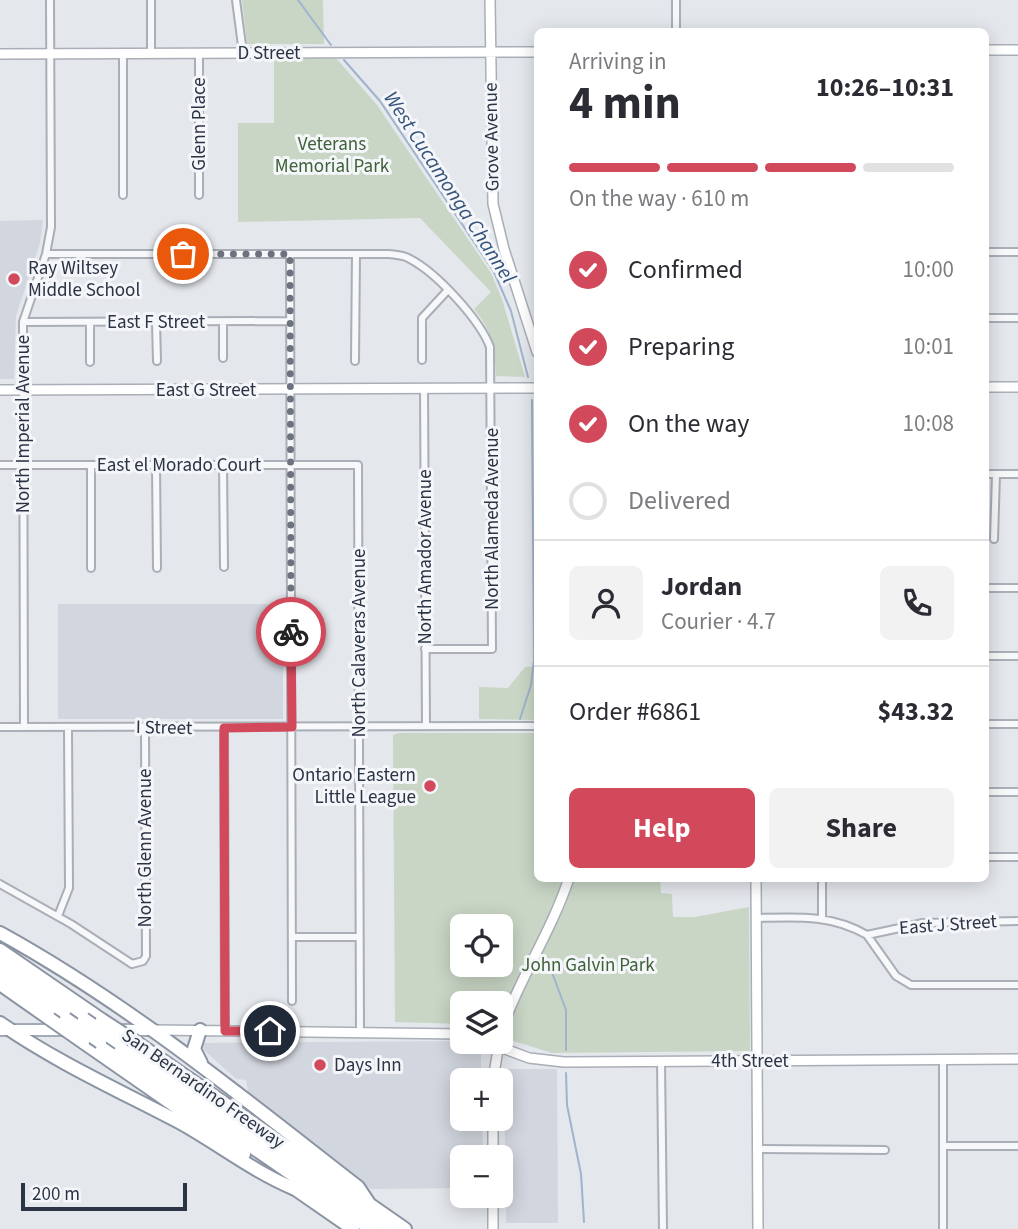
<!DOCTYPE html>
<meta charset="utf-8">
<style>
:root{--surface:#fff;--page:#f2f2f3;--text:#2b2b33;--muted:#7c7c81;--line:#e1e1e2;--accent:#d1495b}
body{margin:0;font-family:"Source Sans 3",sans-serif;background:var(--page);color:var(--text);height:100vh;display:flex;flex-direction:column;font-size:26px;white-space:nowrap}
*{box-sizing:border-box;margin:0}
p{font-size:23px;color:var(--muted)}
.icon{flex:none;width:38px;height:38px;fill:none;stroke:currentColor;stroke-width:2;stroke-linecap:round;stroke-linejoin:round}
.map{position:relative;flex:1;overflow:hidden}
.panel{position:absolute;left:534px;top:28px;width:455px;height:854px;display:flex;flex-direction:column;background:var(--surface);border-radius:10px;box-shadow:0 4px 18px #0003}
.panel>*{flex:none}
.tools{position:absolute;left:450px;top:914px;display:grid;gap:14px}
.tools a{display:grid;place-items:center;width:63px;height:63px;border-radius:10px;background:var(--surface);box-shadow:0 4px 18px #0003;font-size:35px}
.scale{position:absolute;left:21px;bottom:18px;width:166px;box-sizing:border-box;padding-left:7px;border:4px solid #2b3445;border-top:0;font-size:19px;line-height:24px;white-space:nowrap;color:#2b3445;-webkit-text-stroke:5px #f4f6f9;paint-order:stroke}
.pin{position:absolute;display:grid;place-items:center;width:60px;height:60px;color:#fff;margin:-30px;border:4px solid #fff;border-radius:50%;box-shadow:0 2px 7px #0007}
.courier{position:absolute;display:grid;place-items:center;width:70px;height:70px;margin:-35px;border:5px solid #d1495b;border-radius:50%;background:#fff;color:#222;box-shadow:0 2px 9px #0007}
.headline em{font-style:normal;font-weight:700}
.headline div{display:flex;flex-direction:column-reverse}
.headline{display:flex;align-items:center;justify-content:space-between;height:119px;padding:0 35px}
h1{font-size:46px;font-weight:700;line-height:52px}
.bar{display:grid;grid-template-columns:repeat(4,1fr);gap:10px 7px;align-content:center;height:84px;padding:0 35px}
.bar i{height:9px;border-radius:5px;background:var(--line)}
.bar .selected{background:var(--accent)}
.bar p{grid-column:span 4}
.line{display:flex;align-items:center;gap:18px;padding:0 35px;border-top:2px solid var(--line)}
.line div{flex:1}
.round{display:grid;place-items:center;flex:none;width:74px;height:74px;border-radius:10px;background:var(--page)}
ol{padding:0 35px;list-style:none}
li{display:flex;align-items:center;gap:21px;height:77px}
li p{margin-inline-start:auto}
li .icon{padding:7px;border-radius:50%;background:var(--accent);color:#fff;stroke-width:4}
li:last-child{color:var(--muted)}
li i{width:38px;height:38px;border:4px solid var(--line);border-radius:50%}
.action{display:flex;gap:14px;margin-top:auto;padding:14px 35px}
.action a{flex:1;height:80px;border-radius:10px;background:var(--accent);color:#fff;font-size:28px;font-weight:700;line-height:80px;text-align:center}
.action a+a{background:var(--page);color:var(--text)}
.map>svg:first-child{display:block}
.built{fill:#d2d6de}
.green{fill:#c9d6c5;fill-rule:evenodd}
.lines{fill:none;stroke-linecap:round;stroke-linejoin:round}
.stream{stroke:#9fb4cc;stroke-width:2}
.street-casing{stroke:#a9aeb7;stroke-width:10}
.secondary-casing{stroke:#a9aeb7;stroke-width:12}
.primary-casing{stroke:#a3abb8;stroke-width:14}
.highway-casing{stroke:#8b94a3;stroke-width:16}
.street{stroke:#f7f8fa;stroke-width:6}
.secondary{stroke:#fff;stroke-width:9}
.primary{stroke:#fff;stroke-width:10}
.highway{stroke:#fff;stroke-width:12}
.highway-bridge-casing{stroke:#8b94a3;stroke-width:16;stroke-linecap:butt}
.highway-bridge{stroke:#fff;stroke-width:12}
.done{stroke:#6c737f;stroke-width:7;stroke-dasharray:0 12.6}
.route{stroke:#d1495b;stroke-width:9}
.poi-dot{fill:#d1495b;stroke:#f4f6f9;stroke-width:2.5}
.labels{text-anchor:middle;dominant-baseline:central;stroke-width:6;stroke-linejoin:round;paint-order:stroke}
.street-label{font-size:19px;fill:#2b3445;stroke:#f4f6f9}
.park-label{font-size:19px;fill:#3f6138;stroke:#f4f6f9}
.poi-label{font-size:19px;fill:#2b3445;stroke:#f4f6f9;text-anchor:start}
.water-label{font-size:21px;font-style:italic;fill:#34527a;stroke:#f4f6f9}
</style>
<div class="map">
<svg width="1018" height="1229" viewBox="0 0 1018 1229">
<rect width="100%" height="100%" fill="#e4e7ec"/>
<!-- built -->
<path class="built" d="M43 220 40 243 16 316 14 379H0V221Z
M58 604H283V719H58Z
M459 1041 481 1050V1080H462V1118H482L483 1157H462V1188L371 1189 249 1098 246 1080 236 1079 204 1050 203 1043Z
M504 1069H557L558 1223H506Z"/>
<!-- green -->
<path class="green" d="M242 0H323L324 44H247Z
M336 58 377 105 491 273 502 299 525 377 496 376C495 349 492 330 474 309L491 292 420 218 238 222V123H274V59Z
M534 399 537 400V720L479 719V687L508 688 525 667 537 666Z
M399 733H537V878L660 879 661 893 672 894 673 917H695L749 907 750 1051 552 1053 501 1037 500 1003H462V1024L395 1022 393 735ZM462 926H500V964H462Z"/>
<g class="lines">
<!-- stream -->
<path class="stream" d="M298 0 331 45
M344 60 380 101 494 272 511 311 528 377
M520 719 531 685 534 660 532 400
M547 959 566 1010V1050
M566 1073 567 1105 581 1174 584 1222"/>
<defs>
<path id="street" d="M236 0 243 53
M676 32V0
M151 53V0
M199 53V195
M123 195V53
M985 252H1018
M46 254H389C396 255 404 255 410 259 437 273 480 320 490 347L492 649H425
M290 254 292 1001
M985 318H1018
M23 322 289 321
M90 322V362
M156 322 157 361
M223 322V358
M422 360V318L447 291
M355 361 356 254
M424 389 426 726
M156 464 157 568
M223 464 224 567
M0 465H358L360 1031
M91 465V568
M985 474H1018
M994 539 996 474
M985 588H1018
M985 656H1018
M985 724H1018
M0 727 537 726
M24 727 23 322 46 254 51 227 50 0
M224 728 225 1031
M985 792H1018
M985 857H1018
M822 878V917
M0 884 71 924 132 964 143 961 146 956 145 728
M58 916 69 888 68 727
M756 918C796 917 831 914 867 935L923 923 1018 921
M867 935 896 976 911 985H1018
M292 937H359
M943 1060V1229
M661 1062 663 1229
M943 1146H1018
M757 1149 885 1150"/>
<path id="secondary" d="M490 0 493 204 504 249 537 352
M985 50H1018
M0 54 537 52
M985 387H1018
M0 390 537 388
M756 878 758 1229
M154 1030 462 1034
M500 1035C518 980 551 933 569 878
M484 1041 529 1058 564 1062 1018 1059
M493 1080 499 1043
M493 1118V1157
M493 1195V1229"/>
<path id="primary" d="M0 1030H67
M115 1030H154"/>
<path id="highway" d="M0 933C129 1004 242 1097 358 1187L370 1205
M0 950 102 1020
M0 961 84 1019
M0 973 66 1019
M0 984 50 1019
M0 1023C56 1062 118 1090 179 1122 219 1144 252 1171 295 1189
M200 1030 194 1049 201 1063
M83 1042 244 1154
M100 1042 371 1229
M136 1042 405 1229
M119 1043 388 1229
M291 1186 353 1229"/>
</defs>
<!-- street casing -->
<use href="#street" class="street-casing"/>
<!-- secondary casing -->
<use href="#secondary" class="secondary-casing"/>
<!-- primary casing -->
<use href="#primary" class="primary-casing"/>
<!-- highway casing -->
<use href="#highway" class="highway-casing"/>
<!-- street -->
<use href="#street" class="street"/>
<!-- secondary -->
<use href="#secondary" class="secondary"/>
<!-- primary -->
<use href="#primary" class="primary"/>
<!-- highway -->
<use href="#highway" class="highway"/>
<defs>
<path id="highway-bridge" d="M50 1019 83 1042
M66 1019 100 1042
M84 1019 119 1043
M102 1020 136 1042"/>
</defs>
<!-- highway-bridge casing -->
<use href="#highway-bridge" class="highway-bridge-casing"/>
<!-- highway-bridge -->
<use href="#highway-bridge" class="highway-bridge"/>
</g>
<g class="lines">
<!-- done -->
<path class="done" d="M183 254H290L291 632"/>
<!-- route -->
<path class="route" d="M270 1031H225L224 728 292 727 291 632"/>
</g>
<!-- markers -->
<g class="poi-dot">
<circle cx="14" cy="279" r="7"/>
<circle cx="430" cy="786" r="7"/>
<circle cx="320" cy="1065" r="7"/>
</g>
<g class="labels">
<!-- street labels -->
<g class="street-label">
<text x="269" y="53">D Street</text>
<text transform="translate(199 124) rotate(-90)">Glenn Place</text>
<text transform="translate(492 137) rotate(-91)">Grove Avenue</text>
<text x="156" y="322">East F Street</text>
<text x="206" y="390">East G Street</text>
<text transform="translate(23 424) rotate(-90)">North Imperial Avenue</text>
<text x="179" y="465">East el Morado Court</text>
<text transform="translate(492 519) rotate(-90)">North Alameda Avenue</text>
<text transform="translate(425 557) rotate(-90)">North Amador Avenue</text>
<text transform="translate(359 643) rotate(-90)">North Calaveras Avenue</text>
<text transform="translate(164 728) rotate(1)">I Street</text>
<text transform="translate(145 848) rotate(-90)">North Glenn Avenue</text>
<text transform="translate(948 925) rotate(-4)">East J Street</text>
<text x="750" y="1061">4th Street</text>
<text transform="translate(203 1089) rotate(35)">San Bernardino Freeway</text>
</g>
<!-- park labels -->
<g class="park-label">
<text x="332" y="144">Veterans<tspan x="332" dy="22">Memorial Park</tspan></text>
<text x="588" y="965">John Galvin Park</text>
</g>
<!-- poi labels -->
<g class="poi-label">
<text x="28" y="268">Ray Wiltsey<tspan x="28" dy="22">Middle School</tspan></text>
<text x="416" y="775" text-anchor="end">Ontario Eastern<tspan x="416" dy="22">Little League</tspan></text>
<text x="334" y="1065">Days Inn</text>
</g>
<!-- water labels -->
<g class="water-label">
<text transform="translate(450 187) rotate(57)">West Cucamonga Channel</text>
</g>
</g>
</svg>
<div class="tools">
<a><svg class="icon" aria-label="locate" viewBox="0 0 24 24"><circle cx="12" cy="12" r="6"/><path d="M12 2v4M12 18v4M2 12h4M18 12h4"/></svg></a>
<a><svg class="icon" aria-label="layers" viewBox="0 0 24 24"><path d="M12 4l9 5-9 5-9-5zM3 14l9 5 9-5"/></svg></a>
<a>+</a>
<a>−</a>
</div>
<div class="scale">200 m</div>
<div class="pin" style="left:183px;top:254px;background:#ea580c"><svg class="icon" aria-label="bag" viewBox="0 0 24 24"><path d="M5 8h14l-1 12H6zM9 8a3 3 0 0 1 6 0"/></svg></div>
<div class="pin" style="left:270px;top:1031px;background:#1f2937"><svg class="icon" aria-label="home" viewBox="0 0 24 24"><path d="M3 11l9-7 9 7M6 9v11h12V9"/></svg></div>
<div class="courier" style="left:291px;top:632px"><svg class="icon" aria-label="bike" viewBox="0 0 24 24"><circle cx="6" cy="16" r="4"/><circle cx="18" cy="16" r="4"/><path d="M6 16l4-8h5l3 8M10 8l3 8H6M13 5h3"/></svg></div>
<section class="panel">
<div class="headline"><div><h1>4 min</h1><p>Arriving in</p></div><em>10:26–10:31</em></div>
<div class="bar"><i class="selected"></i><i class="selected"></i><i class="selected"></i><i></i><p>On the way · 610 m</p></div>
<ol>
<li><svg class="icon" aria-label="check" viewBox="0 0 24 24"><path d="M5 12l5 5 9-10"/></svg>Confirmed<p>10:00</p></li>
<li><svg class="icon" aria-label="check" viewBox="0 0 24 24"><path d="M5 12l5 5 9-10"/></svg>Preparing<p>10:01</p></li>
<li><svg class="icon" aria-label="check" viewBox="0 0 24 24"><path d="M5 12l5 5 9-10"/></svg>On the way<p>10:08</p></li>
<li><i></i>Delivered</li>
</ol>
<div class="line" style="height:126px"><a class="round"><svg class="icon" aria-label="person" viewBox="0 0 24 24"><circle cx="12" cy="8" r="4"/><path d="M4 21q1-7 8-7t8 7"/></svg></a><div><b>Jordan</b><p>Courier · 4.7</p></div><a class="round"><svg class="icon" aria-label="phone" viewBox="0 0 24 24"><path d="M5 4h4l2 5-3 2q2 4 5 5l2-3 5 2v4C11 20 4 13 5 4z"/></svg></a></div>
<div class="line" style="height:91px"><div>Order #6861</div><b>$43.32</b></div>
<div class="action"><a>Help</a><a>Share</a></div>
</section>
</div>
